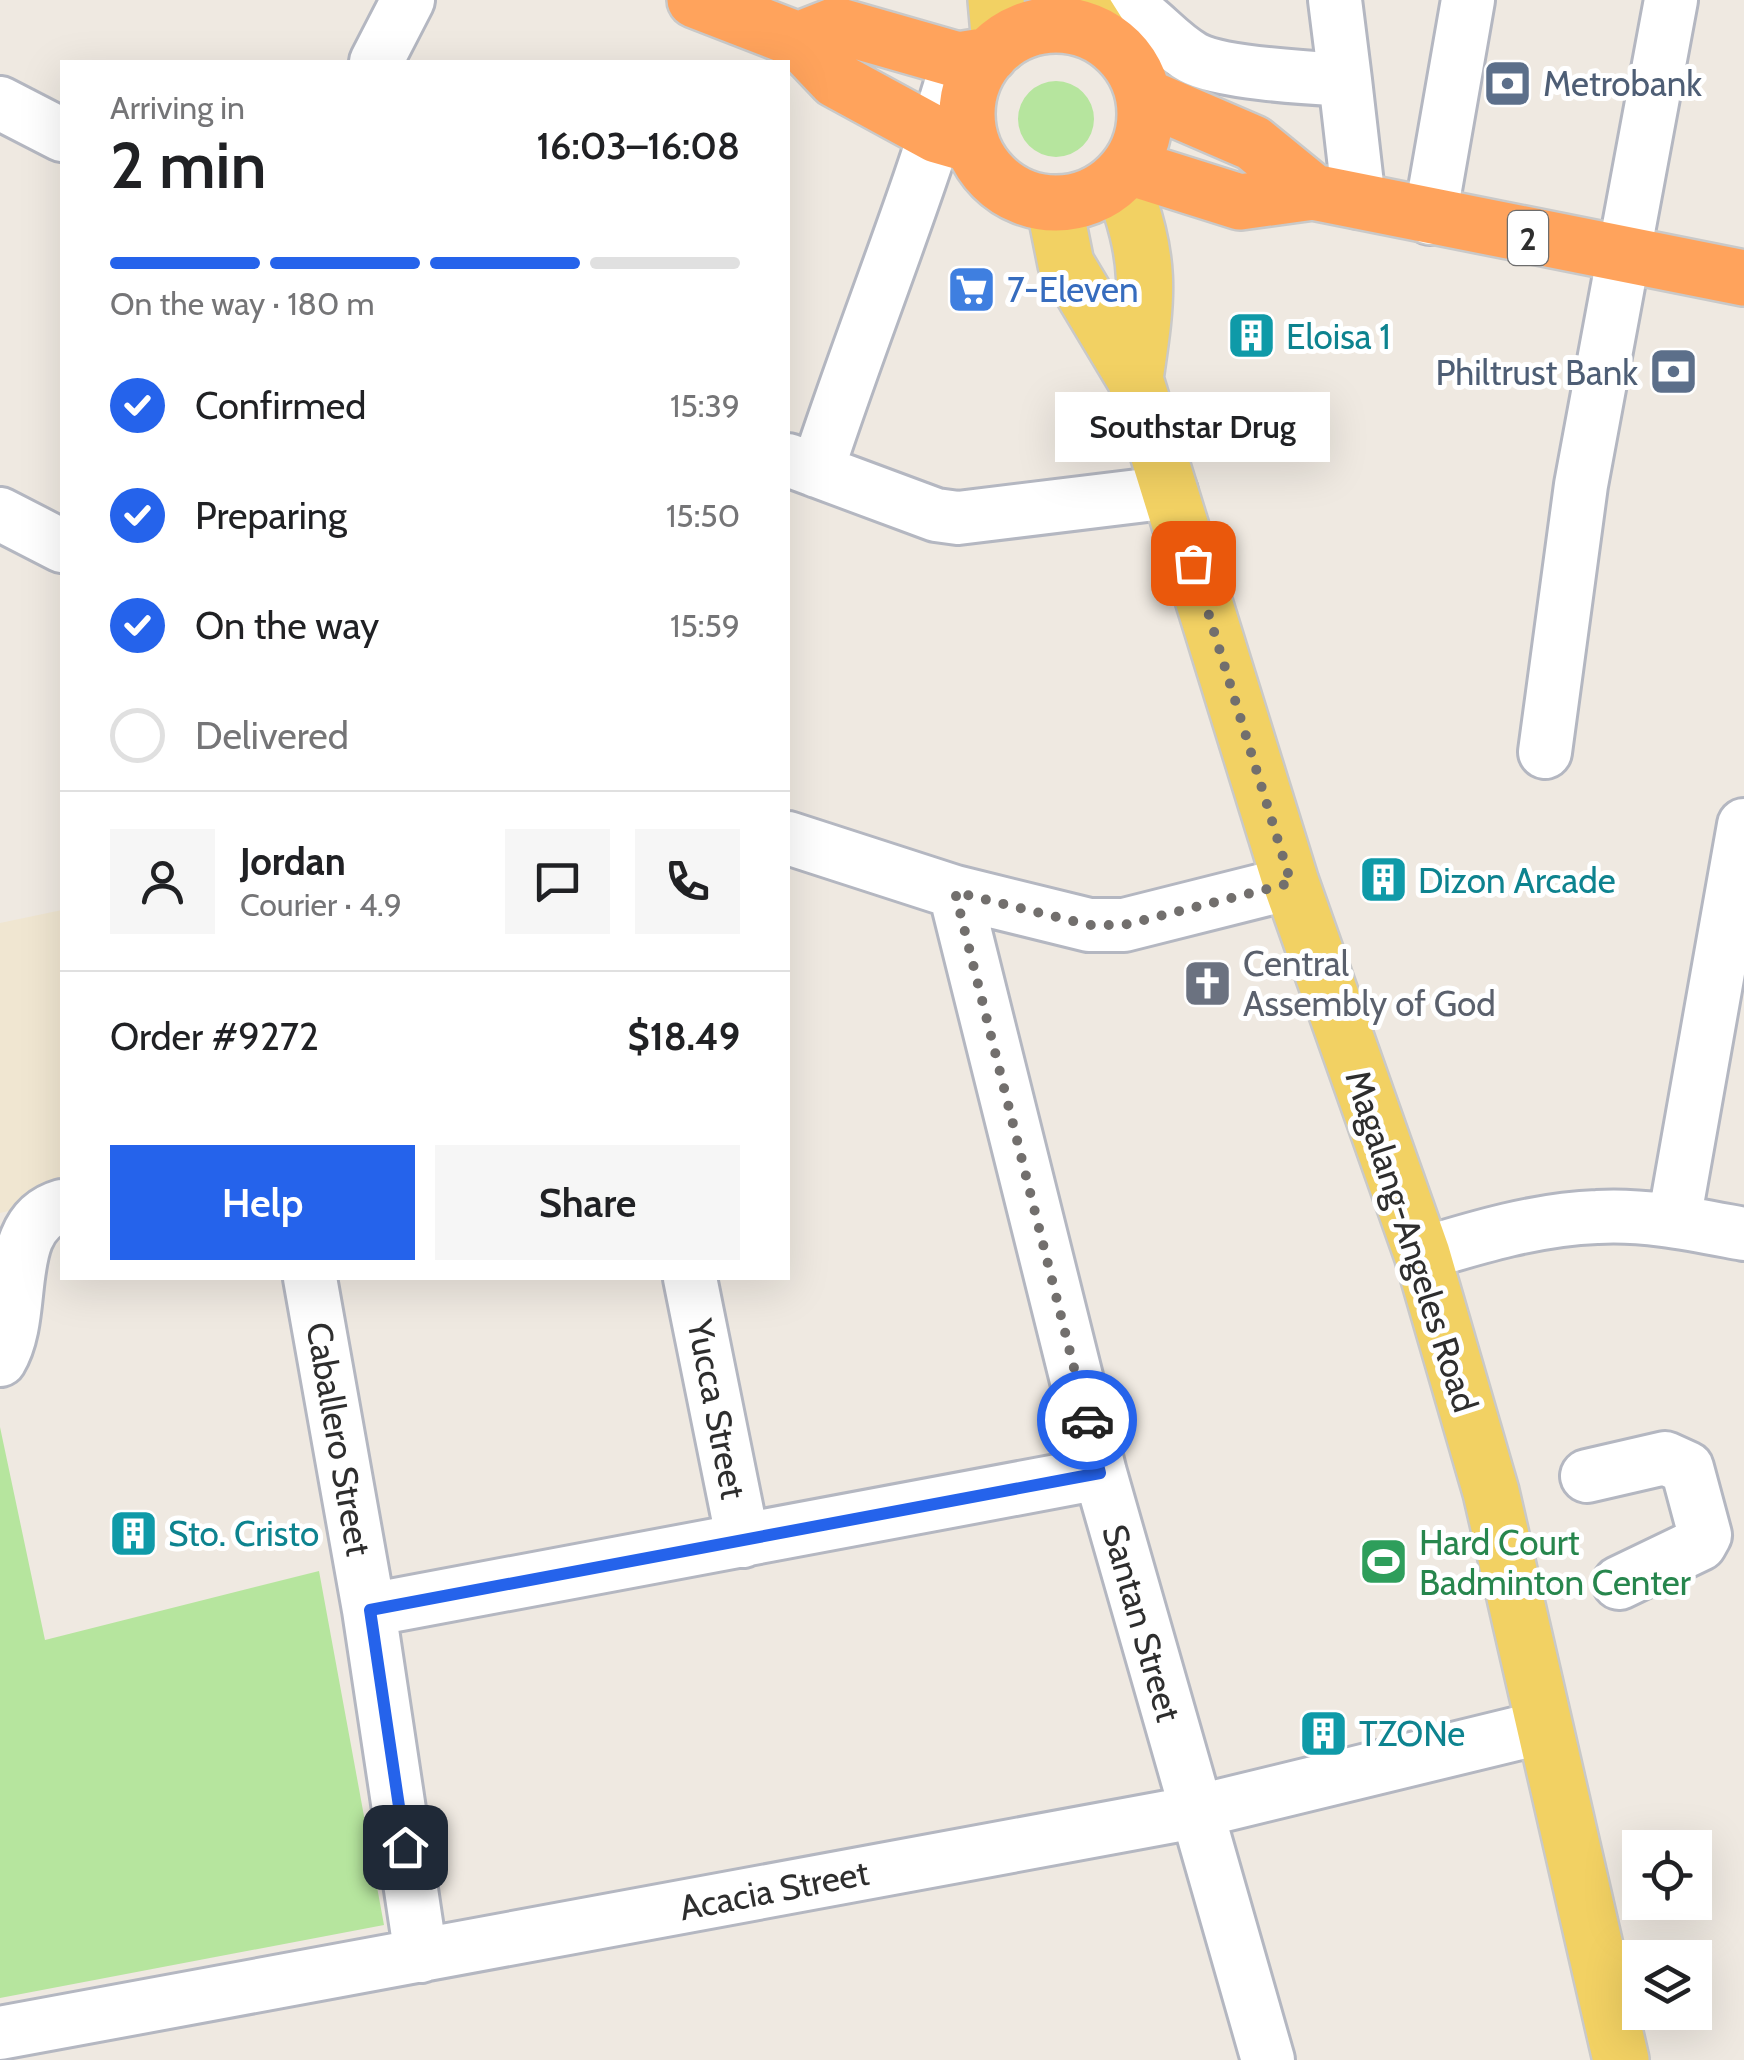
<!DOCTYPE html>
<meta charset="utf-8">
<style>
:root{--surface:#fff;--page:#f6f6f6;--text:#202124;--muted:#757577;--line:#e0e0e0;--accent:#2563eb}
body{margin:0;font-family:Cabin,sans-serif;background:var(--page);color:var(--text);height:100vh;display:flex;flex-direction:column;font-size:38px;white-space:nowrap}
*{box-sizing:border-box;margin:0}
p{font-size:32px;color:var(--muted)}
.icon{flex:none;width:55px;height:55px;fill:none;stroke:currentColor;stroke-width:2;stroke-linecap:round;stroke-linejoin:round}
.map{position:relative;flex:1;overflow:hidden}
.drawer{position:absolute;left:60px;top:60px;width:730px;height:1220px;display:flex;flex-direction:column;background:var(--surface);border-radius:0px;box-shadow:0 10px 40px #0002}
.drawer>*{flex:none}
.fabs{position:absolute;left:1622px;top:1830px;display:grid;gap:20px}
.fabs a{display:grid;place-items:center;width:90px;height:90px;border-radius:0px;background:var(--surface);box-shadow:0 10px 40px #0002;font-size:50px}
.pin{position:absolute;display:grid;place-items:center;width:85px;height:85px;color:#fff;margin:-42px;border-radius:20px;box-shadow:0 5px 15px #0006}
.courier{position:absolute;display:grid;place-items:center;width:100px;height:100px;margin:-50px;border:8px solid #2563eb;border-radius:50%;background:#fff;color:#222;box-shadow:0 2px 12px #0007}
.bubble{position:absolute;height:70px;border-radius:0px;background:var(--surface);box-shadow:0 10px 40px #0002;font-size:32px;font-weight:600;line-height:70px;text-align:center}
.head em{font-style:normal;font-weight:600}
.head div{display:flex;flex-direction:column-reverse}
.head{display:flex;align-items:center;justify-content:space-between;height:170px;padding:0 50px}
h1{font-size:65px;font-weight:600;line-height:75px}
.bar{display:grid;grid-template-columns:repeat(4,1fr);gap:15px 10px;align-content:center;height:120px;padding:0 50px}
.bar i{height:12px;border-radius:8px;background:var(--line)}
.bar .current{background:var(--accent)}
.bar p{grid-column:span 4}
.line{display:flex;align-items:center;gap:25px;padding:0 50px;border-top:2px solid var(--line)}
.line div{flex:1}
.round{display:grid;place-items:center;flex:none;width:105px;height:105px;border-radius:0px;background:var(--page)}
ol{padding:0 50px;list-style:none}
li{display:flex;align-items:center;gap:30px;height:110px}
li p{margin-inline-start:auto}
li .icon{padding:10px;border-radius:50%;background:var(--accent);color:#fff;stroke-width:4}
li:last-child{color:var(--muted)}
li i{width:55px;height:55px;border:5px solid var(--line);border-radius:50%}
.button{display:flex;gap:20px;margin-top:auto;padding:20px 50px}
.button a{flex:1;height:115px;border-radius:0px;background:var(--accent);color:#fff;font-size:40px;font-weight:600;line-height:115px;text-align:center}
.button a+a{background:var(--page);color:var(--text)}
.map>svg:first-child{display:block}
.education{fill:#f0e6d1}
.green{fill:#b6e59e}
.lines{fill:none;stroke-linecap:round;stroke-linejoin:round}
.minor-casing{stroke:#b4b7c1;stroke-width:58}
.major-casing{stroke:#c9c9c9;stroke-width:60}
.highway-casing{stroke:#c9c9c9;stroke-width:60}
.minor{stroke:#fff;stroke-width:52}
.major{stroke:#f2d163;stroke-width:55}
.highway{stroke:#ffa35c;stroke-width:55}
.done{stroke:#726f6d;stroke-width:10;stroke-dasharray:0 18}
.route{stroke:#2563eb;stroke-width:12}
.labels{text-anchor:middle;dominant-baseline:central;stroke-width:10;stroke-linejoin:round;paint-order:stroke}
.shield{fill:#fff;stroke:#6d6d6d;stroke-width:2.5}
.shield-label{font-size:32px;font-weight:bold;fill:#2e2e2e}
.service-label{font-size:35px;fill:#4e5e75;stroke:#fff;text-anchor:start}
.shop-label{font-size:35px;fill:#366cbe;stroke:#fff;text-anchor:start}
.culture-label{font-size:35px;fill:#0d838f;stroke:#fff;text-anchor:start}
.worship-label{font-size:35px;fill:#5b616d;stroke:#fff;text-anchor:start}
.street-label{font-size:35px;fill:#2e2e2e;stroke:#fff}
.leisure-label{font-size:35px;fill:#27864d;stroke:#fff;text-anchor:start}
</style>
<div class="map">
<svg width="1744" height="2060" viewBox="0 0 1744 2060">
<rect width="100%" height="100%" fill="#efe9e1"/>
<!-- education -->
<path class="education" d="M62 910V1199L0 1213V923Z"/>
<!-- green -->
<path class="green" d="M1018 119a38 38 0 1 1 76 0a38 38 0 1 1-76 0Z
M0 1427 45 1640 319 1571 384 1925 0 1998Z"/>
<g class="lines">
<defs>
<path id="minor" d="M1113 0C1147 12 1163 41 1193 58 1220 73 1312 78 1345 80L1359 202
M1335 0 1345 80
M376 62 408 0
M0 103 62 135
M1430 218 1468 0
M788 460 936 515 958 518 1171 492
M817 471C862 333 918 199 958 60
M0 514 62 546
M1545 752 1581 485 1671 0
M788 838 955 892 1089 925H1124L1291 883
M955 892 1100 1473 1268 2060
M1674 1221 1744 825
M1422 1254C1478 1237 1538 1219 1597 1217 1646 1214 1696 1225 1744 1234
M310 1278 369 1610 421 1956
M690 1278 743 1541
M0 1360C29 1312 0 1224 62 1206
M1587 1476 1665 1458 1687 1468 1705 1535 1700 1544 1619 1583
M369 1610 1100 1473
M0 2033 1195 1812 1544 1727"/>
<path id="major" d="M996 0 1000 45
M1078 0 1100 35
M1120 177C1152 262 1148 291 1135 379
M1054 204 1066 264 1135 379 1291 883 1422 1254 1491 1492 1621 2060"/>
<path id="highway" d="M695 0 798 40 836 80 937 135 972 145
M967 114a89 89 0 1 1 178 0a89 89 0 1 1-178 0Z
M798 40 836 25 958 60 990 55
M1144 96 1253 143 1313 192
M1129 167 1240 202 1313 192 1744 278"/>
</defs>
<!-- minor casing -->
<use href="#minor" class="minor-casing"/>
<!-- major casing -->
<use href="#major" class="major-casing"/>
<!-- highway casing -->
<use href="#highway" class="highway-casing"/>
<!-- minor -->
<use href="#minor" class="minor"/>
<!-- major -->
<use href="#major" class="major"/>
<!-- highway -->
<use href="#highway" class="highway"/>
</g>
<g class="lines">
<!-- done -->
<path class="done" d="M1087 1420 955 892 1089 925H1124L1291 883 1193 563"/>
<!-- route -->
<path class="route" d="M405 1847 370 1610 1100 1473 1087 1420"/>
</g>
<!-- icons -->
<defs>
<symbol id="bank-square" viewBox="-11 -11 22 22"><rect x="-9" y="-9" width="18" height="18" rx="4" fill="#5c6f8a" stroke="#fff"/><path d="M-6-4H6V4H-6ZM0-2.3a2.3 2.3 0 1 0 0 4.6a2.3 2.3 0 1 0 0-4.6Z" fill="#fff"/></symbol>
<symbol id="supermarket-square" viewBox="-11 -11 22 22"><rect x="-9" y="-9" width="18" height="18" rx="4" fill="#3f7fe0" stroke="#fff"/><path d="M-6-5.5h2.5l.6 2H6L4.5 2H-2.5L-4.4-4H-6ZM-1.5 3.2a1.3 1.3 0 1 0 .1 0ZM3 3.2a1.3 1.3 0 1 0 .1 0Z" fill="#fff"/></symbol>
<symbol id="building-square" viewBox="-11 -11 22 22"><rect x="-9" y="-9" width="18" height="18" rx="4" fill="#0f9aa8" stroke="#fff"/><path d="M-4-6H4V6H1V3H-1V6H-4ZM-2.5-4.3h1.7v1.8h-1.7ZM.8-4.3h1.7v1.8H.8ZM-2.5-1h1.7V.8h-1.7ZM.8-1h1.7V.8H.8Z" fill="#fff"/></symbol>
<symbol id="church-square" viewBox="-11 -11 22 22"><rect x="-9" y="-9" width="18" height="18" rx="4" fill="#6b7280" stroke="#fff"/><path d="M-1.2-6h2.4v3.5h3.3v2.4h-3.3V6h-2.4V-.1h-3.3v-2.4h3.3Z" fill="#fff"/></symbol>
<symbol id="stadium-square" viewBox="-11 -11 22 22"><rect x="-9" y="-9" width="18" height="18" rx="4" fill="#2e9e5b" stroke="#fff"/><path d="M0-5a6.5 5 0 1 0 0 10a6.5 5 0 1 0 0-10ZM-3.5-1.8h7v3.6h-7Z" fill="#fff"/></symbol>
</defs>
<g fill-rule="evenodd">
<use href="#bank-square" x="1480" y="56" width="55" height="55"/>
<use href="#supermarket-square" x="944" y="262" width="55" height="55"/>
<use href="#building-square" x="1224" y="308" width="55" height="55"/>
<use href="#bank-square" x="1646" y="344" width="55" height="55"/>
<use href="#building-square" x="1356" y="852" width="55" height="55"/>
<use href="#church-square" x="1180" y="956" width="55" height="55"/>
<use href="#building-square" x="106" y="1506" width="55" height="55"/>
<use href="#stadium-square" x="1356" y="1534" width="55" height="55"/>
<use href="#building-square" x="1296" y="1706" width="55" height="55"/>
</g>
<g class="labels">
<!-- shield labels -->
<rect class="shield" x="1508" y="211" width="40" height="54" rx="8"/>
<g class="shield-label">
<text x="1528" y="238">2</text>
</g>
<!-- service labels -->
<g class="service-label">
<text x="1543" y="83">Metrobank</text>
<text x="1638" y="372" text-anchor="end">Philtrust Bank</text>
</g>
<!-- shop labels -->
<g class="shop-label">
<text x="1007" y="289">7-Eleven</text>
</g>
<!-- culture labels -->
<g class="culture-label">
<text x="1286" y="336">Eloisa 1</text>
<text x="1418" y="880">Dizon Arcade</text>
<text x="168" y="1533">Sto. Cristo</text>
<text x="1359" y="1733">TZONe</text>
</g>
<!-- worship labels -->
<g class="worship-label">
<text x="1243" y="963">Central<tspan x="1243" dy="40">Assembly of God</tspan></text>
</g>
<!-- street labels -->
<g class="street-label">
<text transform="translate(1412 1241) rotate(72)">Magalang-Angeles Road</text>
<text transform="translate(717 1409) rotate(79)">Yucca Street</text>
<text transform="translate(339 1439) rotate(80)">Caballero Street</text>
<text transform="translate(1142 1623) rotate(74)">Santan Street</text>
<text transform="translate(774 1890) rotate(-11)">Acacia Street</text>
</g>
<!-- leisure labels -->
<g class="leisure-label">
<text x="1419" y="1542">Hard Court<tspan x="1419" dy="40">Badminton Center</tspan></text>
</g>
</g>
</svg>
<div class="fabs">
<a><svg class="icon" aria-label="locate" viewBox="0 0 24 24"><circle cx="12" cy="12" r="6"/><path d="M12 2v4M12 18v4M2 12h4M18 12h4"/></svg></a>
<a><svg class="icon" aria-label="layers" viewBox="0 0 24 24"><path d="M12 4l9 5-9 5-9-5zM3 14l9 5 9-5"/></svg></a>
</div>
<div class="pin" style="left:1193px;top:563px;background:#ea580c"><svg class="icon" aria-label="bag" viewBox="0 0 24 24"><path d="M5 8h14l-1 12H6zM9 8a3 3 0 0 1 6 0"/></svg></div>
<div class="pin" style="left:405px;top:1847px;background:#1f2937"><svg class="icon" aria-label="home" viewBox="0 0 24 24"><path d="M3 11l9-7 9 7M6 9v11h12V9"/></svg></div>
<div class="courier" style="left:1087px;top:1420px"><svg class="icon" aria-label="car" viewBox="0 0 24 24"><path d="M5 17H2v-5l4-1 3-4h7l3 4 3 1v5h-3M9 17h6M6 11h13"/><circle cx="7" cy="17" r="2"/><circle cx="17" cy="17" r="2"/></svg></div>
<div class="bubble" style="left:1055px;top:392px;width:275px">Southstar Drug</div>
<section class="drawer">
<div class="head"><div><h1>2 min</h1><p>Arriving in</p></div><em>16:03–16:08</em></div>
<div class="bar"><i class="current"></i><i class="current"></i><i class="current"></i><i></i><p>On the way · 180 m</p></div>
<ol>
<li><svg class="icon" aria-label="check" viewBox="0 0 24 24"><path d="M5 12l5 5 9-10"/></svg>Confirmed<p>15:39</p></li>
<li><svg class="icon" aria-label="check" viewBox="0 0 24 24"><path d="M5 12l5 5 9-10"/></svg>Preparing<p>15:50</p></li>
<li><svg class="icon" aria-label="check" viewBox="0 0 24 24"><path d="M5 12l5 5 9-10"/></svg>On the way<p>15:59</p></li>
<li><i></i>Delivered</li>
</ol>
<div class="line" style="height:180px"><a class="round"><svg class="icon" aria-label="person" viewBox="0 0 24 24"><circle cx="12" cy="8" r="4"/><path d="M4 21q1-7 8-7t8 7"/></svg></a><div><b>Jordan</b><p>Courier · 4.9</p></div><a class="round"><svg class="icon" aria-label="chat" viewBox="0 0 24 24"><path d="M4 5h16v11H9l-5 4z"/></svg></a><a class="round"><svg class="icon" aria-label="phone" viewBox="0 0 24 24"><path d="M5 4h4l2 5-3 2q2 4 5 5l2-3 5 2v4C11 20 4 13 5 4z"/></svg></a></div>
<div class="line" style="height:130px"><div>Order #9272</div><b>$18.49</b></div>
<div class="button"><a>Help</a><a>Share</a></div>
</section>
</div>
